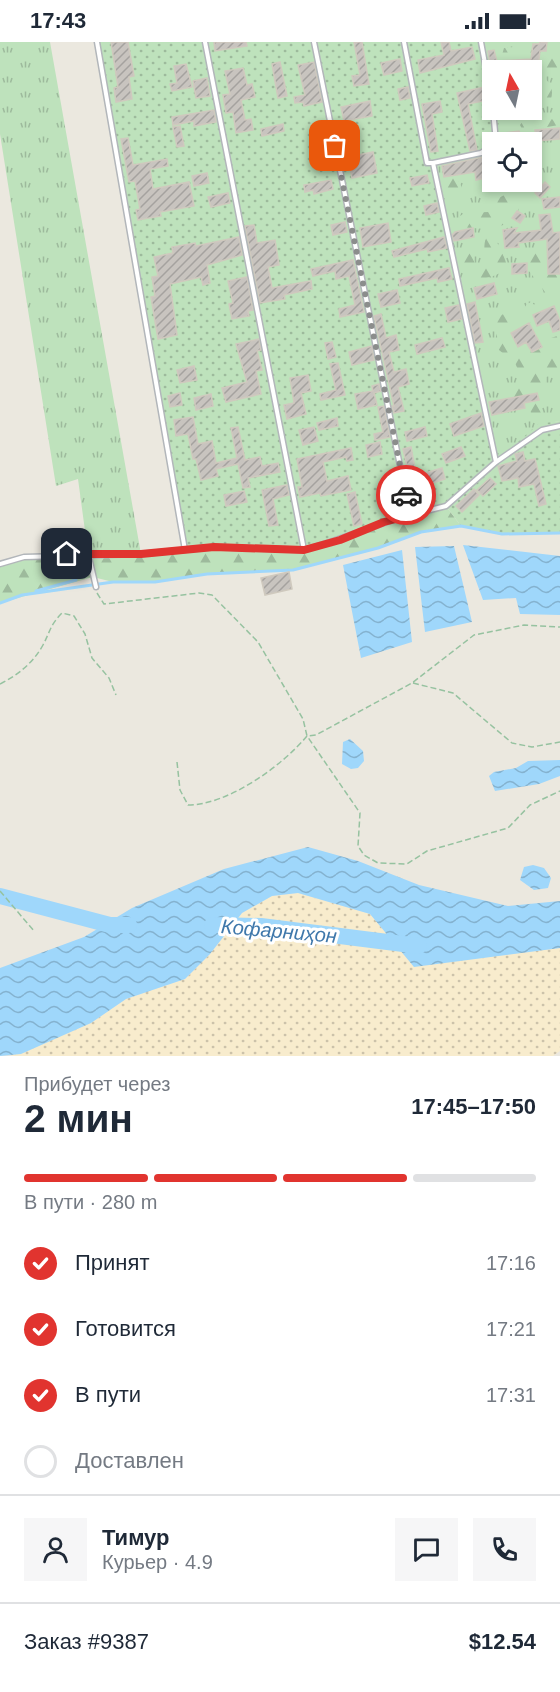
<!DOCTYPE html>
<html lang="ru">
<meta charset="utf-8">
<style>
:root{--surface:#fff;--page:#f6f6f7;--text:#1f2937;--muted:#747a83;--line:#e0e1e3;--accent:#e1342f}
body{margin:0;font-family:Helvetica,sans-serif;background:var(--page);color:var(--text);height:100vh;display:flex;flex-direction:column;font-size:22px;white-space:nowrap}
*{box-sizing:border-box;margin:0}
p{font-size:20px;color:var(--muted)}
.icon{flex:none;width:33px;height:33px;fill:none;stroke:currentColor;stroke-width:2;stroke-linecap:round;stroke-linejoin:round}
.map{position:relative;height:1014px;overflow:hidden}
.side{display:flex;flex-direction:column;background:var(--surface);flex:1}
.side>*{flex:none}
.needle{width:39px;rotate:351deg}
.tools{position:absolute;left:482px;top:18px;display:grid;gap:12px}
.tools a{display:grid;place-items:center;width:60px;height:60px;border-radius:0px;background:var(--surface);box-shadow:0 3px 9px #0003;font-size:30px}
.pin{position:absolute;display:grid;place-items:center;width:51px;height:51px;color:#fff;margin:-26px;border-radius:12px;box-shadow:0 3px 9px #0006}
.courier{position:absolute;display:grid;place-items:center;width:60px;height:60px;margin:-30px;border:4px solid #e1342f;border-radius:50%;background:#fff;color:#222;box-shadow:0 2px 8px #0007}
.overview em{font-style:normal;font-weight:600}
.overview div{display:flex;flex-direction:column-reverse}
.overview{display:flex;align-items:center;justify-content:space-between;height:102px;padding:0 24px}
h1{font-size:39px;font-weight:600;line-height:45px}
.bar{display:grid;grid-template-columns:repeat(4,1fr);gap:9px 6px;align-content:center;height:72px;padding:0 24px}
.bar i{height:8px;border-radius:4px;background:var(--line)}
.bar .active{background:var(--accent)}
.bar p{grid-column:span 4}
.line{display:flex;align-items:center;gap:15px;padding:0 24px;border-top:2px solid var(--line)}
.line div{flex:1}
.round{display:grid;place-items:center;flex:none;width:63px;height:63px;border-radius:0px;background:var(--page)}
ol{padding:0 24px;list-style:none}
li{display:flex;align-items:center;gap:18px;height:66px}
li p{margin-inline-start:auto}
li .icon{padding:6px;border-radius:50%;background:var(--accent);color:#fff;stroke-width:4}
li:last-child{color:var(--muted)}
li i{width:33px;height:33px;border:3px solid var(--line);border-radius:50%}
.status{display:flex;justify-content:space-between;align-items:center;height:42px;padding:0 30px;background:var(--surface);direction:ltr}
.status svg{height:16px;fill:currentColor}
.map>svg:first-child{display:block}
.grass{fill:url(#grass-tufts)}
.forest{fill:url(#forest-firs)}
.sand{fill:url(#sand-dots)}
.park{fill:url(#park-dots)}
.water{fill:url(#water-waves)}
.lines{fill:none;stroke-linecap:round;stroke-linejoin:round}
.stream{stroke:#9fd7fb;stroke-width:3}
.river{stroke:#9fd7fb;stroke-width:16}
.building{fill:url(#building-hatch);stroke:#cfc9be;stroke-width:1.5}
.lane-casing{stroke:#b2b6ba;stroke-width:7}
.path{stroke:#96c2a0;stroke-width:1.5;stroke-dasharray:6 3;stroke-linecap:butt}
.lane{stroke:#fff;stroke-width:4}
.done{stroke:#8b8d8c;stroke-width:6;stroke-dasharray:0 10.8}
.route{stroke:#e1342f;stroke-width:8}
.labels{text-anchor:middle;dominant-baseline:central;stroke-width:6;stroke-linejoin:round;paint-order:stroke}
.water-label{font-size:20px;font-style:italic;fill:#3f78ab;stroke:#fff}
</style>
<div class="status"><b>17:43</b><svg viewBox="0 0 49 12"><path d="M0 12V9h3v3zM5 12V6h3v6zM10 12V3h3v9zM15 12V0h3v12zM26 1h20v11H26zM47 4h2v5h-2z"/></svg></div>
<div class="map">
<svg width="560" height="1014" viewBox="0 0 560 1014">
<defs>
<pattern id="grass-tufts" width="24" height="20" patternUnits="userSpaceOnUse" patternTransform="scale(1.5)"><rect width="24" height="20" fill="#bee2bc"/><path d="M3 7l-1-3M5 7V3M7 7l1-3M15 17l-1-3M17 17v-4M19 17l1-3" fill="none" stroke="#9dba9c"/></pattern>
<pattern id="forest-firs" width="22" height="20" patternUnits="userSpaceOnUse" patternTransform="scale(1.5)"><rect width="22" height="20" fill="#bee2bc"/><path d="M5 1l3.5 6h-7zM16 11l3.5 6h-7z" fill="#9dba9c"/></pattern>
<pattern id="sand-dots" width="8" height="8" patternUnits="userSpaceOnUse" patternTransform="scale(1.5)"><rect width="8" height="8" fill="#f8eccd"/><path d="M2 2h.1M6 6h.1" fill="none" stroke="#ccc2aa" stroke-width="1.8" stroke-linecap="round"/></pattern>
<pattern id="park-dots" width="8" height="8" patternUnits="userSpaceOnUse" patternTransform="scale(1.5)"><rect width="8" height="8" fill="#bee2bc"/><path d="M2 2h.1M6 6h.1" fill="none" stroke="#9dba9c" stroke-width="1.8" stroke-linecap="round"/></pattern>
<pattern id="water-waves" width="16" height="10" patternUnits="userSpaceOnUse" patternTransform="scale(1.5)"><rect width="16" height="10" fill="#9fd7fb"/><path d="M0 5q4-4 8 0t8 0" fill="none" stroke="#84b2cf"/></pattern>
<pattern id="building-hatch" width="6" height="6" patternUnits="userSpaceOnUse" patternTransform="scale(1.5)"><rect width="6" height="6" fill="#c8c4bf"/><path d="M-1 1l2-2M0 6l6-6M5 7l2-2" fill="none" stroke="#a5a29f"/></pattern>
</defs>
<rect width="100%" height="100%" fill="#ebe8df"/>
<!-- grass -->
<path class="grass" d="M0 0H50L141 512 88 511 78 437 56 444 0 92Z
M479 0H560V379L538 383 496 420 433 121 492 104V140H531V100H496L492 68H531V28H492V66Z"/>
<!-- forest -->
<path class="forest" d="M521 0H560V25L543 30V34C550 41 554 47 551 57L531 60V28H528L527 16 504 15 502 13 504 6 514 5Z
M527 74 558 78 559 83 523 89 520 83Z
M531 102 540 107 544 121 539 129 532 134Z
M453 135C465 142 465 155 456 165H451L446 161 442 139 444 136Z
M510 150 520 153C522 165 517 174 508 182L485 187 460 185V174L465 171 488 170 495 158Z
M492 193 496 194C497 206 506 214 507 226 498 235 477 240 465 236L459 223V209L465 207 470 210 478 228 483 227C487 219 482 206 486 196Z
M544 201 560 204V239L552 253H547C539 241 530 231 521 218L524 211Z
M531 260 538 266 530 272V280L542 299 560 293V342L552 332 546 335 541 374 538 376 532 373 528 365 509 353 522 336 515 321 499 308C496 283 489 269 522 269L527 262Z
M446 464 461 484 421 490 378 506 293 528 207 532 155 540H113L93 535 0 561V522L24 515 185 508 384 480Z"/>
<!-- sand -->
<path class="sand" d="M298 851 370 872 414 924 560 906V1009L553 1014H11L91 981 126 957 185 937 210 912 242 871 272 854Z"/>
<!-- park -->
<path class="park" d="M97 0H480L498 99 492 100V104L481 111 434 120 497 419 538 382 560 379V491L502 492 461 484 446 464 384 480 304 508 251 504 185 508Z"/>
<!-- water -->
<path class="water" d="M463 503 560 514V573L520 572 516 556 483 558Z
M454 504 472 580 425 590 415 505Z
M402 508 412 600 361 616 343 523Z
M350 697 363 709 364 719 358 726 351 727 342 722 343 700Z
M560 718V734L539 742 495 749 489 734 494 730 516 726 528 719Z
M308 805 358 819 419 843 508 864 560 859V906L414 925 370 872 298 851 272 854 242 871 210 912 185 937 126 957 91 981 21 1012 0 1014V926L84 895 132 866 224 827Z
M533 823 544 826 551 836 548 846 534 848 520 838 524 825Z"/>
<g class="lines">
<!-- stream -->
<path class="stream" d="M36 549 76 538
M0 561 22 553 113 540H155L207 532 293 528 378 506 421 490 461 484 502 492 560 491"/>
<!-- river -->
<path class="river" d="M0 854 110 883H129
M212 883 261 884 419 904"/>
</g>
<!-- building -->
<path class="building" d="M111 0H128L134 34 129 35 132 57 116 60 114 46 118 45Z
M214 0H246L247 4 215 9Z
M354 0H362L369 42 354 44 352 34 360 33Z
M441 0H449L451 9 472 5 475 17 420 31 418 18 444 13Z
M540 0H547L546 9H540L538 25 526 24V27L499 28 498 19 531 17 533 2H539Z
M494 8 497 20 490 21 488 9Z
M400 17 402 29 384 33 381 21Z
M280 20 287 54 278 56 272 22Z
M314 20 322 60 304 64 303 60 295 61 294 55 305 53 298 23Z
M186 22 192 45 172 49 170 42 177 41 174 24Z
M243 26 247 43 252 42 255 55 241 58 245 78 251 77 253 88 236 91 233 70 226 71 223 53 230 52 225 29Z
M207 36 210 54 196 56 193 39Z
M408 45 410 56 400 58 398 47Z
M485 45 488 58 468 62 477 108 470 109 457 51Z
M370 59 372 74 344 79 341 65Z
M440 59 442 70 432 72 438 109 431 110 422 62Z
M214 68 216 80 194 84V79L173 83 172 75Z
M499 68H532V72L501 76Z
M283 82 284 89 262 94 261 87Z
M180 84 184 104 177 105 173 85Z
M345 84 349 107 342 109 336 86Z
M560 86V97L536 99 535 88Z
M327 87 330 101 324 102 321 88Z
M519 89 522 95 505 98 504 91Z
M128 96 133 123 167 117 168 124 150 127 153 147 189 140 194 164 160 170 161 174 138 178 136 168 140 167 135 139 129 140 121 97Z
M373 110 377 131 352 136 348 115Z
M492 113V128L484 129 486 136 476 138 475 130 444 135 442 124Z
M207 131 209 141 194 144 192 134Z
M427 133 429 141 412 144 410 136Z
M331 138 333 147 314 152 313 148 305 150 304 143Z
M545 140 550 145 540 156 535 151Z
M228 151 230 161 211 165 208 155Z
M560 155V165L544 167 542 157Z
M437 161 439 170 426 173 424 164Z
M517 169 525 174 520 181 512 176Z
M550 172 553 191 560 190V232H548L547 197 518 201 519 205 505 206 503 188 517 186 514 191 541 188 539 173Z
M345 180 347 190 333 193 331 183Z
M388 181 391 200 363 205 360 186Z
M254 183 257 201 275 198 279 223 268 225 272 246 311 239 312 247 284 253 285 257 260 261 245 184Z
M473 186 474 195 454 199 452 193 455 190Z
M239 195 242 213 207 223 210 241 203 243 201 235 170 242 177 293 158 297 151 255 155 254 152 235 158 234 154 215 173 211 172 205 195 201 196 204Z
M444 195 447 206 428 210 427 207 394 215 392 209Z
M353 218 364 270 340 275 339 267 355 263 349 234 336 237 335 229 313 234 311 227Z
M527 221V231L512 232V222Z
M449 226 452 237 438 240 437 236 400 244 399 237Z
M247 235 253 268 248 269 249 274 232 277 229 262 233 261 228 239Z
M494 241 497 252 477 257 474 246Z
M397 248 400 261 381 265 378 252Z
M475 260 483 300 475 301 467 262Z
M459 263 462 277 448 280 445 266Z
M554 264 560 279V288L553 290 549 279 537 284 533 273Z
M381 272 386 296 396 293 399 308 389 310 394 330 406 327 409 342 398 345 404 369 394 371 392 364H394L374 274Z
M529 281 542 305 532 310 526 300 518 305 511 291Z
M442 296 445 305 417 312 415 303Z
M259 297 261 308 257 309 262 328 256 329 261 352 226 360 222 346 247 340 236 302Z
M332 300 336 315 328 317 325 301Z
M372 304 374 318 352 323 349 310Z
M338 321 345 353 321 358 320 352 336 348 330 322Z
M194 324 197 338 180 341 177 328Z
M308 333 311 349 301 351 306 372 287 377 284 363 294 361 290 336Z
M379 342 381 349 374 351 377 363 358 367 355 352 373 349 372 344Z
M180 351 182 363 170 365 168 354Z
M537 351 539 358 524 361 525 366 492 373 489 360Z
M211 352 213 364 196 368 194 356Z
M384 364 390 395 375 398 374 392 383 390 378 365Z
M481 371 484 384 454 394 450 382Z
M193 375 198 402 212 399 216 421 237 416 231 386 238 385 245 418 260 415 262 424 278 421 280 430 248 436 250 445 243 446 238 422 216 427 218 434 201 438 196 417H193L188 392 176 394 174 378Z
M337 376 338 384 319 388 317 381Z
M314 385 318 399 303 403 299 388Z
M425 385 427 394 407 399 405 390Z
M380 400 382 412 368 415 366 403Z
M411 405 416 432 409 433 403 407Z
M461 405 465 414 446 421 442 412Z
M351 406 353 418 347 419 346 415 323 420 327 439 348 434 351 448 321 454 320 451 300 455 298 445H302L297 417Z
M523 410 525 419 535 417 546 462 539 464 534 442 519 445 518 436 502 439 498 424 517 419 515 412Z
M442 426 445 437 423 444 419 433Z
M490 436 496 442 483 454 477 448Z
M287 443 289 453 273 457 278 483 269 484 262 448Z
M474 447 479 453 462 470 456 464Z
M244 449 247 460 226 464 224 453Z
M421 449 424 462 415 464 412 451Z
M355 450 362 482 354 484 347 452Z
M289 530 292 547 265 553 261 536Z"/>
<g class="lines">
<defs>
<path id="lane" d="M97 0 185 508
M314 0 410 473 446 464 496 420 542 388 560 384
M404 0 427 121H433L496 420
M481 0 492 59
M493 68 496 100
M433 121 481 111 492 104
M304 508C340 498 374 483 410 473
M88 511 96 545
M0 522 24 515 141 512 214 505 304 508 205 0"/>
</defs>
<!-- lane casing -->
<use href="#lane" class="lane-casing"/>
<!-- path -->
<path class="path" d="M97 551 104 562 199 551 212 553 258 600 303 677 307 694 316 693 412 641 474 593 524 583 560 585
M413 641 453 651 512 701 532 705 560 700
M0 642C18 633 33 621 43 603 50 590 50 583 62 571L74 574 85 592 92 616 109 636 116 653
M177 720 180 748 188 763C228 763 282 724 307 694L360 771 358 804 364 813 378 821 407 822 427 809 508 786 530 763 560 749
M0 849 34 889"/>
<!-- lane -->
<use href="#lane" class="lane"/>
</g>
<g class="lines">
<!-- done -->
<path class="done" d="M335 104 406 453"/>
<!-- route -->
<path class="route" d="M67 512H141L214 505 304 508 340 498 384 480 411 473 406 453"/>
</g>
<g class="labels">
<!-- water labels -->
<g class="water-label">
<text transform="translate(279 889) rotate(5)">Кофарниҳон</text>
</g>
</g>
</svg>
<div class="tools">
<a><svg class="needle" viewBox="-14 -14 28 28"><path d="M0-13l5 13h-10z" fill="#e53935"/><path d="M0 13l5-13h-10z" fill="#747a83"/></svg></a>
<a><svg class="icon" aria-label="locate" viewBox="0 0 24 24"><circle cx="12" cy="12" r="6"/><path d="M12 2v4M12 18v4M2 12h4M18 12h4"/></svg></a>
</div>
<div class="pin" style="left:335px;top:104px;background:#ea580c"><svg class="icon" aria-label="bag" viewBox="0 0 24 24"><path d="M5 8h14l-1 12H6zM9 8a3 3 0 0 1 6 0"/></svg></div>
<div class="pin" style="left:67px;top:512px;background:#1f2937"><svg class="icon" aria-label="home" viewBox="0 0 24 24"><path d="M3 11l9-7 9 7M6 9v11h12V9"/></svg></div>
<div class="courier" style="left:406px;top:453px"><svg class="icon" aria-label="car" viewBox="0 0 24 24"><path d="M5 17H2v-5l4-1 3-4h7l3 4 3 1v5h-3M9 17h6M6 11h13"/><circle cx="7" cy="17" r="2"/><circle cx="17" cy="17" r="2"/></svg></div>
</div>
<section class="side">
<div class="overview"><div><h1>2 мин</h1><p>Прибудет через</p></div><em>17:45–17:50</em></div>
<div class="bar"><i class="active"></i><i class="active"></i><i class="active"></i><i></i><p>В пути · 280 m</p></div>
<ol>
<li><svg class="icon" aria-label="check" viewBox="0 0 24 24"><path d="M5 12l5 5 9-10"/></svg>Принят<p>17:16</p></li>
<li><svg class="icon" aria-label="check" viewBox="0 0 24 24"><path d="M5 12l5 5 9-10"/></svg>Готовится<p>17:21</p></li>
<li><svg class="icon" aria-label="check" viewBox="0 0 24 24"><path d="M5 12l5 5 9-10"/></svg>В пути<p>17:31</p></li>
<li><i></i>Доставлен</li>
</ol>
<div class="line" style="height:108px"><a class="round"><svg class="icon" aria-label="person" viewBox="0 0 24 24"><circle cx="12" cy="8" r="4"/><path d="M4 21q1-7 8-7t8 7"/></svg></a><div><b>Тимур</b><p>Курьер · 4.9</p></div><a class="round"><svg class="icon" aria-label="chat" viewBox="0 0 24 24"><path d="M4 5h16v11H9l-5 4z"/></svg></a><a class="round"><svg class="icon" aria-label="phone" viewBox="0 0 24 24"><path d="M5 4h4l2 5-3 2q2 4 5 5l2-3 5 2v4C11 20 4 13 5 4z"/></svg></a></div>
<div class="line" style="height:78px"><div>Заказ #9387</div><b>$12.54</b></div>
</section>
